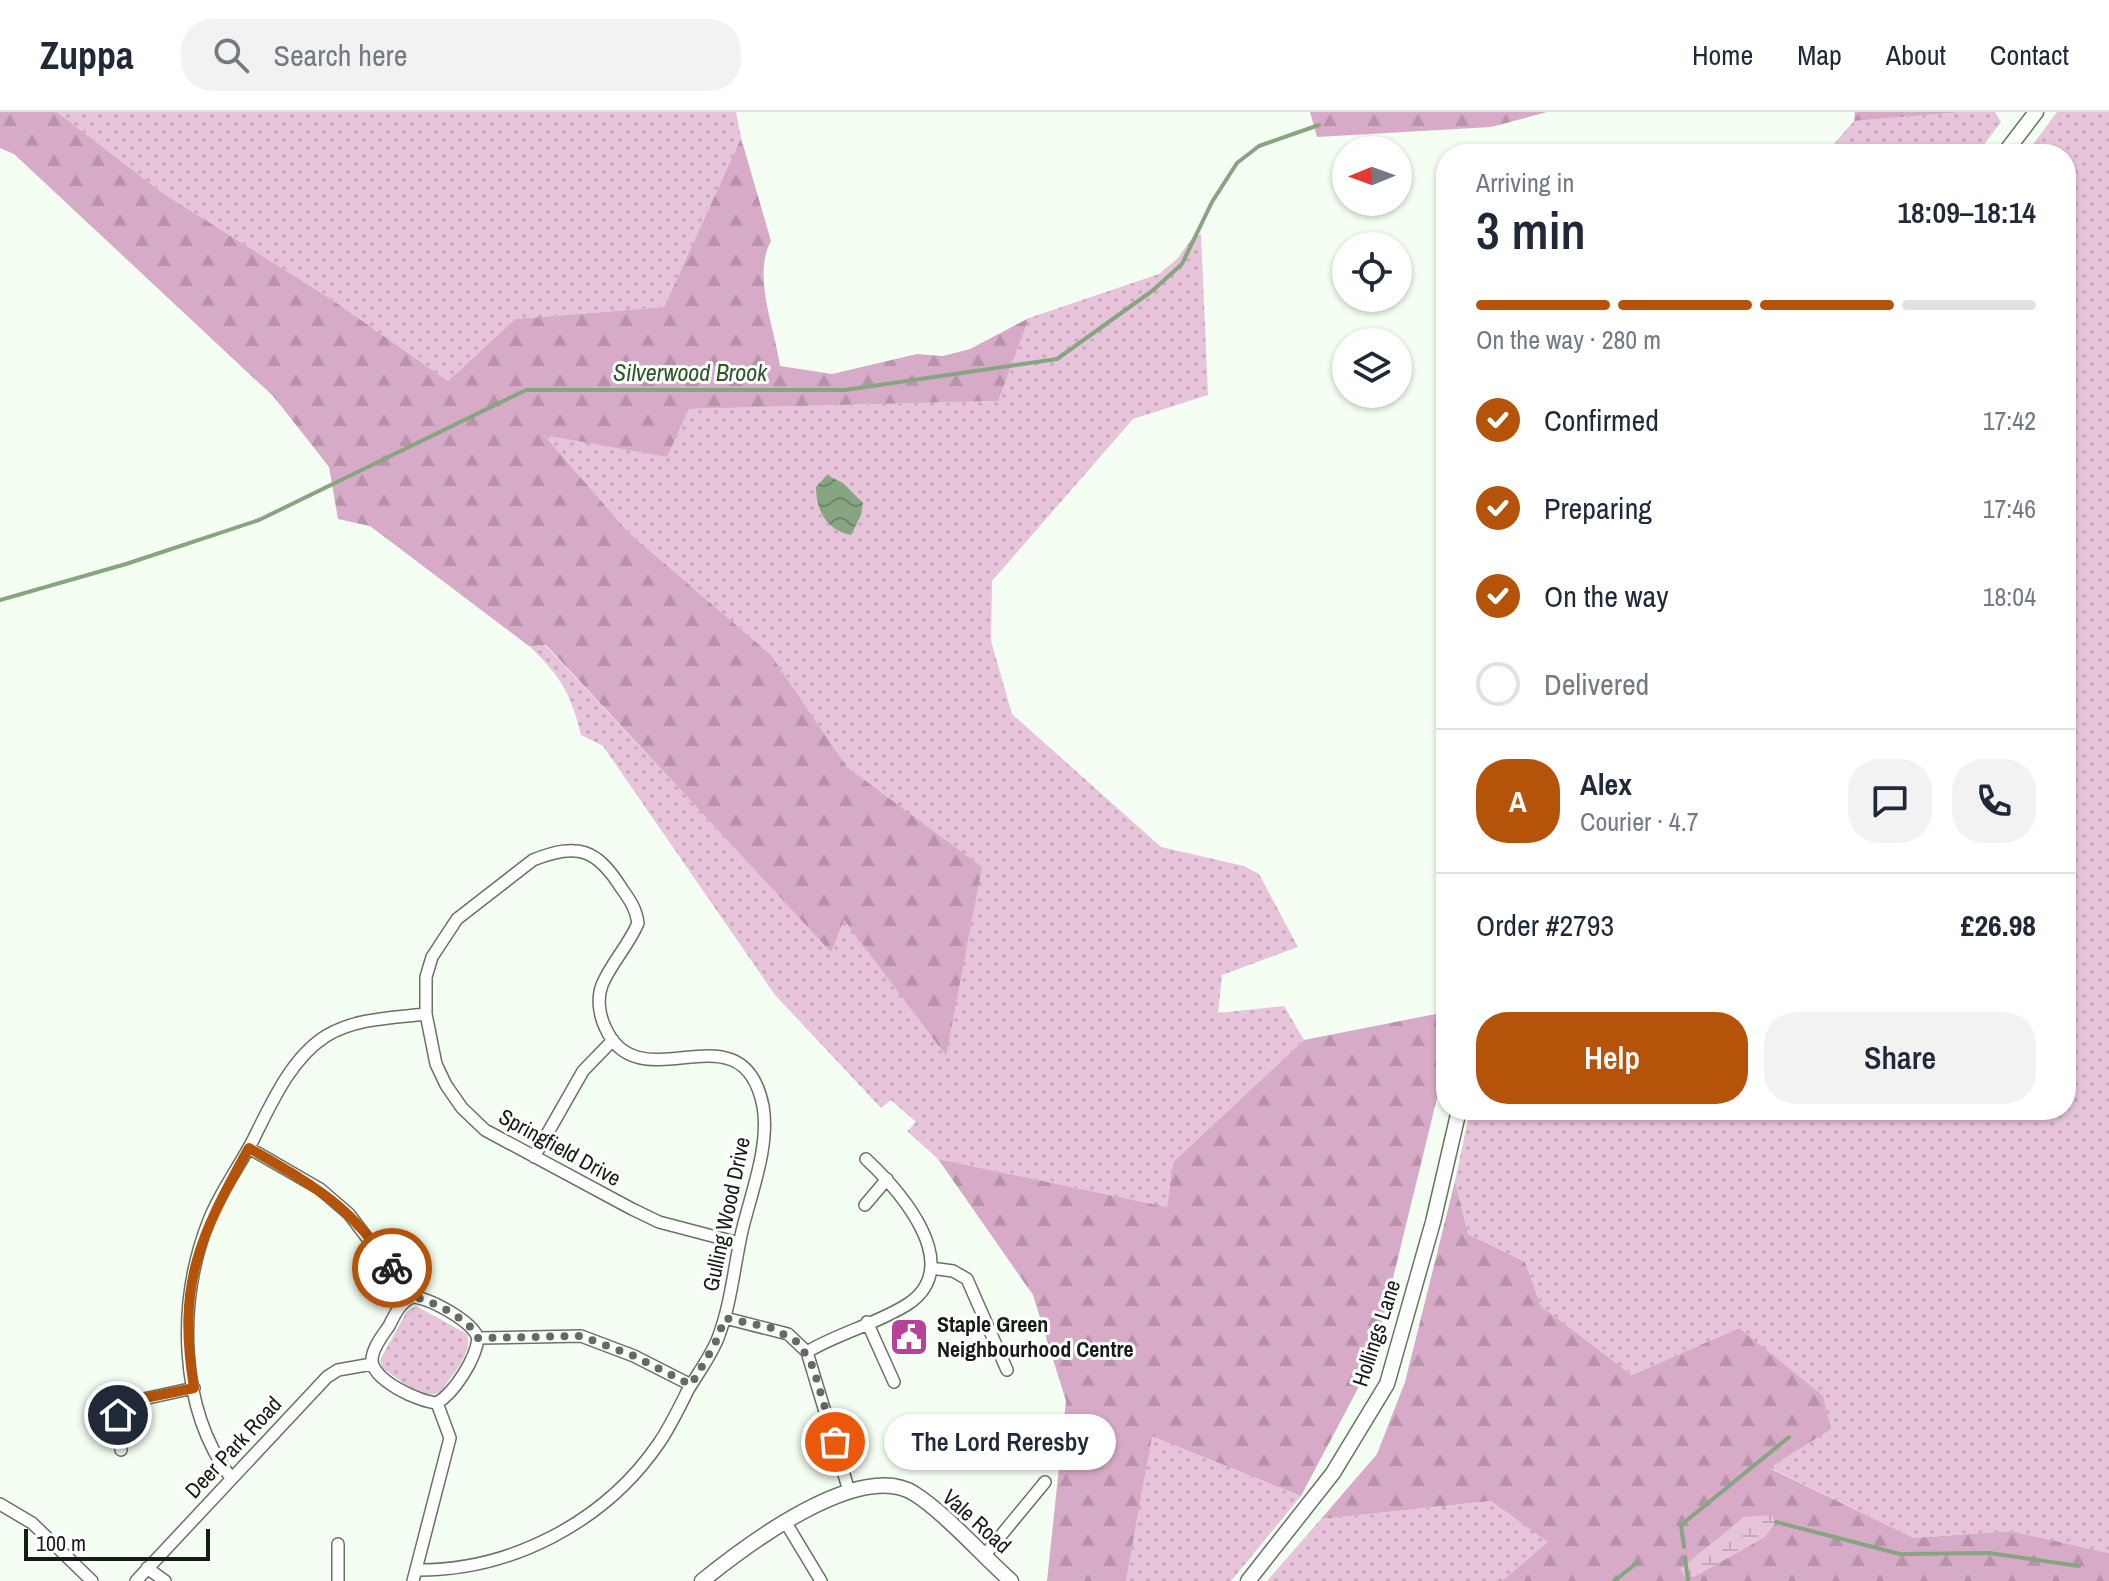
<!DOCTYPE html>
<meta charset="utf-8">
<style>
:root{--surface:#fff;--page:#f2f2f3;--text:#1f2937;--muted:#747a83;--line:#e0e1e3;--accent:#b45309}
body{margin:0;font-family:"Archivo Narrow",sans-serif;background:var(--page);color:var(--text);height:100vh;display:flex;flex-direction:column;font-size:30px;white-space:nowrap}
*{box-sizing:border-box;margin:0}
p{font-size:26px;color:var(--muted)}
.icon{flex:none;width:44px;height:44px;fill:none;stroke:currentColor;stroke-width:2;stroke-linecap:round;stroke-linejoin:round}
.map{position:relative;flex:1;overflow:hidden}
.details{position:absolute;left:1436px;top:32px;width:640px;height:976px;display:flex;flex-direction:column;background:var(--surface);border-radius:32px;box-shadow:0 2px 6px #0004}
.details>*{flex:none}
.needle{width:52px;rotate:269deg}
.controls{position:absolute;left:1332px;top:24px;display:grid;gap:16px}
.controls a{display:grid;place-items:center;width:80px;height:80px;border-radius:50%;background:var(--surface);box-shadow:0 2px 6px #0004;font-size:40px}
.scale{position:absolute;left:24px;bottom:20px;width:186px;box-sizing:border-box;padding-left:8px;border:4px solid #171c16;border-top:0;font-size:22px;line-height:28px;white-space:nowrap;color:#171c16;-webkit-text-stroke:6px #fff;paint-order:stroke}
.pin{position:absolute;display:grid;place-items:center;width:68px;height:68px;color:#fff;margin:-34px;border:4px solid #fff;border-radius:50%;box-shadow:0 2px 8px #0007}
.courier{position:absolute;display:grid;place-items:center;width:80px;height:80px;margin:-40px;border:6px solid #b45309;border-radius:50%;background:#fff;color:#222;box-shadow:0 2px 10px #0007}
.bubble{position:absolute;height:56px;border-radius:28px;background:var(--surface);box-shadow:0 2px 6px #0004;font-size:26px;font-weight:600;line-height:56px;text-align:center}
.headline em{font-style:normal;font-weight:600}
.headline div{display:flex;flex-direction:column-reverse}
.headline{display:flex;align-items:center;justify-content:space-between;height:136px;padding:0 40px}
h1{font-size:52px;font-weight:600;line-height:60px}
.bar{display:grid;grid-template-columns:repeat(4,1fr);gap:12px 8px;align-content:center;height:96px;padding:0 40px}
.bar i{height:10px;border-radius:6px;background:var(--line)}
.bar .active{background:var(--accent)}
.bar p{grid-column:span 4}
.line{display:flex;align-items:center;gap:20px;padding:0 40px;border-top:2px solid var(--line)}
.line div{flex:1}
.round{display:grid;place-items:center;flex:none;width:84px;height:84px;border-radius:32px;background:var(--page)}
ol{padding:0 40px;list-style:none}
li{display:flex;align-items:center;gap:24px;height:88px}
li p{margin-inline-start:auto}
li .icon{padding:8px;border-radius:50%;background:var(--accent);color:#fff;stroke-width:4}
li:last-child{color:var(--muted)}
li i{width:44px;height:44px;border:4px solid var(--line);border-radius:50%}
.cta{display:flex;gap:16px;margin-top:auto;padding:16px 40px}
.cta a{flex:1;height:92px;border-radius:32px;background:var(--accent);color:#fff;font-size:32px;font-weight:600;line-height:92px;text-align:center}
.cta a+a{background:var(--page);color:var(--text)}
header{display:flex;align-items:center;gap:48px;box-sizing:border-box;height:112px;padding:0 40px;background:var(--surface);border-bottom:2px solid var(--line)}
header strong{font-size:38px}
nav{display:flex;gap:44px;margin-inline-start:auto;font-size:28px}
.search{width:560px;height:72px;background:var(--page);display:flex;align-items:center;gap:20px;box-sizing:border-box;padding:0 28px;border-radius:32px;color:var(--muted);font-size:30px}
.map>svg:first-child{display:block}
.grass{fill:url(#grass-dots)}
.forest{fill:url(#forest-firs)}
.wetland{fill:url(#wetland-marsh)}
.water{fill:url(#water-waves)}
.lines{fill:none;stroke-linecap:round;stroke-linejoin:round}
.stream{stroke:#87a581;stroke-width:4}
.minor-casing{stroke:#667463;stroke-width:14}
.tertiary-casing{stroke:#667463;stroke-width:17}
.minor{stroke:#fff;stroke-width:11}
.tertiary{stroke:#fff;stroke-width:14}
.done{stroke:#646b63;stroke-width:8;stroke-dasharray:0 14.4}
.route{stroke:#b45309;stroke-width:10}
.labels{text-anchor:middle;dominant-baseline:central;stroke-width:6;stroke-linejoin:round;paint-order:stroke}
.street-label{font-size:22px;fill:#171c16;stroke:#fff}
.poi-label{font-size:22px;font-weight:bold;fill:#171c16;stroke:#fff;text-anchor:start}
.water-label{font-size:24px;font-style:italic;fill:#2d5825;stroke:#fff}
</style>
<header>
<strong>Zuppa</strong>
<div class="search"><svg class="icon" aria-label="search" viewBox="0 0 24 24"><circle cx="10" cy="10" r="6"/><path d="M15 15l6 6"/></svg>Search here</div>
<nav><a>Home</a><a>Map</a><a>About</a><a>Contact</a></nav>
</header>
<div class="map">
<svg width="2109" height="1469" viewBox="0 0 2109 1469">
<defs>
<pattern id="grass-dots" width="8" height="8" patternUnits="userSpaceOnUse" patternTransform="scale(2)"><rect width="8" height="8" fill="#e7c4da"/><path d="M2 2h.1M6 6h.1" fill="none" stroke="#c5a8ba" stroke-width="1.8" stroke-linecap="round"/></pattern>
<pattern id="forest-firs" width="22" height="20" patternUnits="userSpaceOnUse" patternTransform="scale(2)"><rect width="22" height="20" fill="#d7abc7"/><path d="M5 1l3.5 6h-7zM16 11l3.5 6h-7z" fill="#b893aa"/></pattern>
<pattern id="wetland-marsh" width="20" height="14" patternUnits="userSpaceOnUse" patternTransform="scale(2)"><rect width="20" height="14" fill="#e7c4da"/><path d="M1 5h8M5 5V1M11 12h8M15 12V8" fill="none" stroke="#c5a8ba"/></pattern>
<pattern id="water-waves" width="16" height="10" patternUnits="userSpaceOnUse" patternTransform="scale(2)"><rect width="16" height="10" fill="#87a581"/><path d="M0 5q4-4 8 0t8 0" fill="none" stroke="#6d8669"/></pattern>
</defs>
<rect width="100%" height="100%" fill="#f4fef2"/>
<!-- grass -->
<path class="grass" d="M57 0H736L741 26 664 195 515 207 448 269 331 187 164 82Z
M1963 0H1995L2001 10 1977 42H1825L1854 9Z
M2057 0H2109V1441L2011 1419 1914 1426 1768 1355 1739 1216 1632 1263 1541 1194 1525 1150 1468 1122 1455 1069 1470 998H2066V42H2026Z
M1201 122 1208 283 1133 307 992 469 991 529 1012 602 1161 735 1244 754 1259 762 1298 835 1222 863 1218 901 1284 894 1304 928 1173 1050 1167 1095 938 1047 907 1019 916 1010 891 988 881 996 775 883 603 634 581 623C571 582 560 563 529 534L545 533 831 839 844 807 945 943 981 755 847 655 771 543 628 420 543 322 667 345 689 297 997 289 1029 206 1159 162 1177 147 1193 125Z
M416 1194 467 1222C473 1242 451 1264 440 1281 420 1288 399 1267 382 1256L380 1248 407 1199Z
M1152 1323 1301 1384 1231 1469H1126Z
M1491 1389 1549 1430 1502 1469H1267L1321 1407Z"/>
<!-- forest -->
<path class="forest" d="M0 0H57L164 82 331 187 448 269 515 207 664 195 741 26 771 129C752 163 775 217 780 254L832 262 917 242 943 244 970 237 1029 206 998 289 689 297 667 345 544 323 628 420 771 543 847 655 982 755 946 944 844 808 831 840 546 533 529 534 370 414 338 407 329 355 274 285 14 42 0 36Z
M1310 0H1547L1491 15 1317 25Z
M1855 0H1963L1854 9Z
M1446 900V949L1373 1248 1301 1384 1152 1324 1126 1469H1047L1066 1289 1033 1183 938 1047 1167 1095 1173 1050 1304 928Z
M1455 1069 1468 1122 1525 1150 1541 1194 1632 1263 1739 1216 1823 1284 1831 1317 1769 1356 1914 1426 2011 1419 2109 1441V1469H1502L1548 1430 1491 1389 1321 1407 1377 1342 1405 1270Z"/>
<!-- wetland -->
<path class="wetland" d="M1771 1403 1776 1410 1765 1425 1687 1469 1680 1457 1744 1405Z"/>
<!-- water -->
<path class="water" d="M827 363 843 371 863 391 861 403 851 423C826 418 816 398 816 375Z"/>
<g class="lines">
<!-- stream -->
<path class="stream" d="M0 488 126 452 259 408 526 278H845L1057 247 1152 179 1182 152 1212 90 1237 51 1259 34 1319 13
M1776 1410 1900 1442 1989 1441 2079 1454
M1684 1435 1681 1413 1789 1325
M1685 1445 1688 1469
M1614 1469 1638 1450"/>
<defs>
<path id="minor" d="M249 1036 320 1077 349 1102 412 1185
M534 1045 583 959 613 928
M865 1093 887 1067
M931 1156 953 1159 967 1167 1007 1258
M725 1206 788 1222 807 1240 849 1379
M867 1210 894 1270
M478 1226C472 1209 430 1186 412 1185 400 1191 395 1202 389 1214 383 1223 372 1236 372 1248 372 1268 419 1290 437 1291 454 1281 476 1247 478 1226L581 1224 634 1244 691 1273
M807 1240C838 1221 877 1212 908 1192 967 1153 898 1077 866 1047
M121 1338 118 1303 125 1291 194 1276
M231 1366C178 1295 177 1189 209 1108 220 1080 239 1055 253 1028 271 992 291 946 326 924 356 906 392 906 426 902
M0 1392 32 1411 92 1469
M786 1411 821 1469
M338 1432V1469
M984 1444 1045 1370
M147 1456 165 1469
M416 1458C511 1459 605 1410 659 1331 670 1315 679 1296 688 1278 698 1261 711 1244 718 1226 731 1192 734 1155 742 1119 751 1081 770 1034 763 994 742 890 639 994 605 915 599 902 597 886 602 873 611 851 629 833 638 811 636 797 630 788 622 777 597 737 578 730 533 748L457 807 432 845 426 865V902L436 952 446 973 462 996 485 1018 632 1097 659 1110 739 1131
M136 1469 327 1265 338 1258 372 1252
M413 1469 450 1326 437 1291"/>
<path id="tertiary" d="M2004 42 2036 0
M702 1469C744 1435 860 1346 915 1382 946 1402 982 1443 1011 1469
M1248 1469 1333 1361 1387 1272 1433 1110 1459 998"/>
</defs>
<!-- minor casing -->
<use href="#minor" class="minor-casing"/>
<!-- tertiary casing -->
<use href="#tertiary" class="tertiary-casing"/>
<!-- minor -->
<use href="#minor" class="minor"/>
<!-- tertiary -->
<use href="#tertiary" class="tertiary"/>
</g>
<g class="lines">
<!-- done -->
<path class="done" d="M392 1156 412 1185C431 1187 472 1209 478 1226L581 1224 634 1244 691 1273 715 1232 725 1206 772 1216 799 1231 813 1255 835 1330"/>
<!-- route -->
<path class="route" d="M118 1303 130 1289 194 1276C177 1171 199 1126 249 1036 314 1074 349 1092 392 1156"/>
</g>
<!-- icons -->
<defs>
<symbol id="civic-square" viewBox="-11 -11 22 22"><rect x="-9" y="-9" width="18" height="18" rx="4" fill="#b94299" stroke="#fff"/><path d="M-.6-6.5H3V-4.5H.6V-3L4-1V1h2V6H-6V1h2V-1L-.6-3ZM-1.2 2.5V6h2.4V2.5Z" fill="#fff"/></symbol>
</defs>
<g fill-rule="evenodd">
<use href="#civic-square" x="887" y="1203" width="44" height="44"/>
</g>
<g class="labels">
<!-- street labels -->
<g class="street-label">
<text transform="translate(560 1035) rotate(29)">Springfield Drive</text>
<text transform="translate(726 1102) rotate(-78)">Gulling Wood Drive</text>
<text transform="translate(1376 1221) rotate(-72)">Hollings Lane</text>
<text transform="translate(233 1335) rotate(-47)">Deer Park Road</text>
<text transform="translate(977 1409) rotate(42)">Vale Road</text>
</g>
<!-- poi labels -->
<g class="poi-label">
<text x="937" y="1212">Staple Green<tspan x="937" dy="25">Neighbourhood Centre</tspan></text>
</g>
<!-- water labels -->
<g class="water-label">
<text x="690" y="260">Silverwood Brook</text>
</g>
</g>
</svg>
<div class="controls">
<a><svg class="needle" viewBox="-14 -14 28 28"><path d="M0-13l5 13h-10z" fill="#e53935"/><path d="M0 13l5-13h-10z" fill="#747a83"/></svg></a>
<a><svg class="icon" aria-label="locate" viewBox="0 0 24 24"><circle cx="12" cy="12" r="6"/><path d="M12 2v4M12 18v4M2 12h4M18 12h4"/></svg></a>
<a><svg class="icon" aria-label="layers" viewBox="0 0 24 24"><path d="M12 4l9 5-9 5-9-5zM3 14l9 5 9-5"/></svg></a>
</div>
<div class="scale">100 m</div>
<div class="pin" style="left:835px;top:1330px;background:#ea580c"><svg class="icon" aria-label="bag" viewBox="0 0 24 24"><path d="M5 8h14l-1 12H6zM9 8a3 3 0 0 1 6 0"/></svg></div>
<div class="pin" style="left:118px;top:1303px;background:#1f2937"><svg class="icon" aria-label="home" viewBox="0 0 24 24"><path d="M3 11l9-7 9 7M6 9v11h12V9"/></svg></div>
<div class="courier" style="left:392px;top:1156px"><svg class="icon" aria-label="bike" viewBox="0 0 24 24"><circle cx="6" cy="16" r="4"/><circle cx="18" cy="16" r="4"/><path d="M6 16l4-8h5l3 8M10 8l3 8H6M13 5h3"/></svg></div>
<div class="bubble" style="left:884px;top:1302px;width:232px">The Lord Reresby</div>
<section class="details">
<div class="headline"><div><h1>3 min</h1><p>Arriving in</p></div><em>18:09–18:14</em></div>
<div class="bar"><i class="active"></i><i class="active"></i><i class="active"></i><i></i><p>On the way · 280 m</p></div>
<ol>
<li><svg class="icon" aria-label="check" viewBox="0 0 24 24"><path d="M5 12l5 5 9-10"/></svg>Confirmed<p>17:42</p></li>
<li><svg class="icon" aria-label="check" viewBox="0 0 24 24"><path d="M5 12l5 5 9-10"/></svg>Preparing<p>17:46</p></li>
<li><svg class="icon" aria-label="check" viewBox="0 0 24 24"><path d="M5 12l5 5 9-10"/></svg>On the way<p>18:04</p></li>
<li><i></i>Delivered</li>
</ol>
<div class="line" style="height:144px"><b class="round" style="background:var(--accent);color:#fff">A</b><div><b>Alex</b><p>Courier · 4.7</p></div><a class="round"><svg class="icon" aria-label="chat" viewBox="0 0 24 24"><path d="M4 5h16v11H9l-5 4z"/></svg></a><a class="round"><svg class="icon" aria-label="phone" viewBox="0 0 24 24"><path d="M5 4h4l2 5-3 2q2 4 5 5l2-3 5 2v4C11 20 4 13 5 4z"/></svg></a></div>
<div class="line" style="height:104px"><div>Order #2793</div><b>£26.98</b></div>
<div class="cta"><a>Help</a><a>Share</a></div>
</section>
</div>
